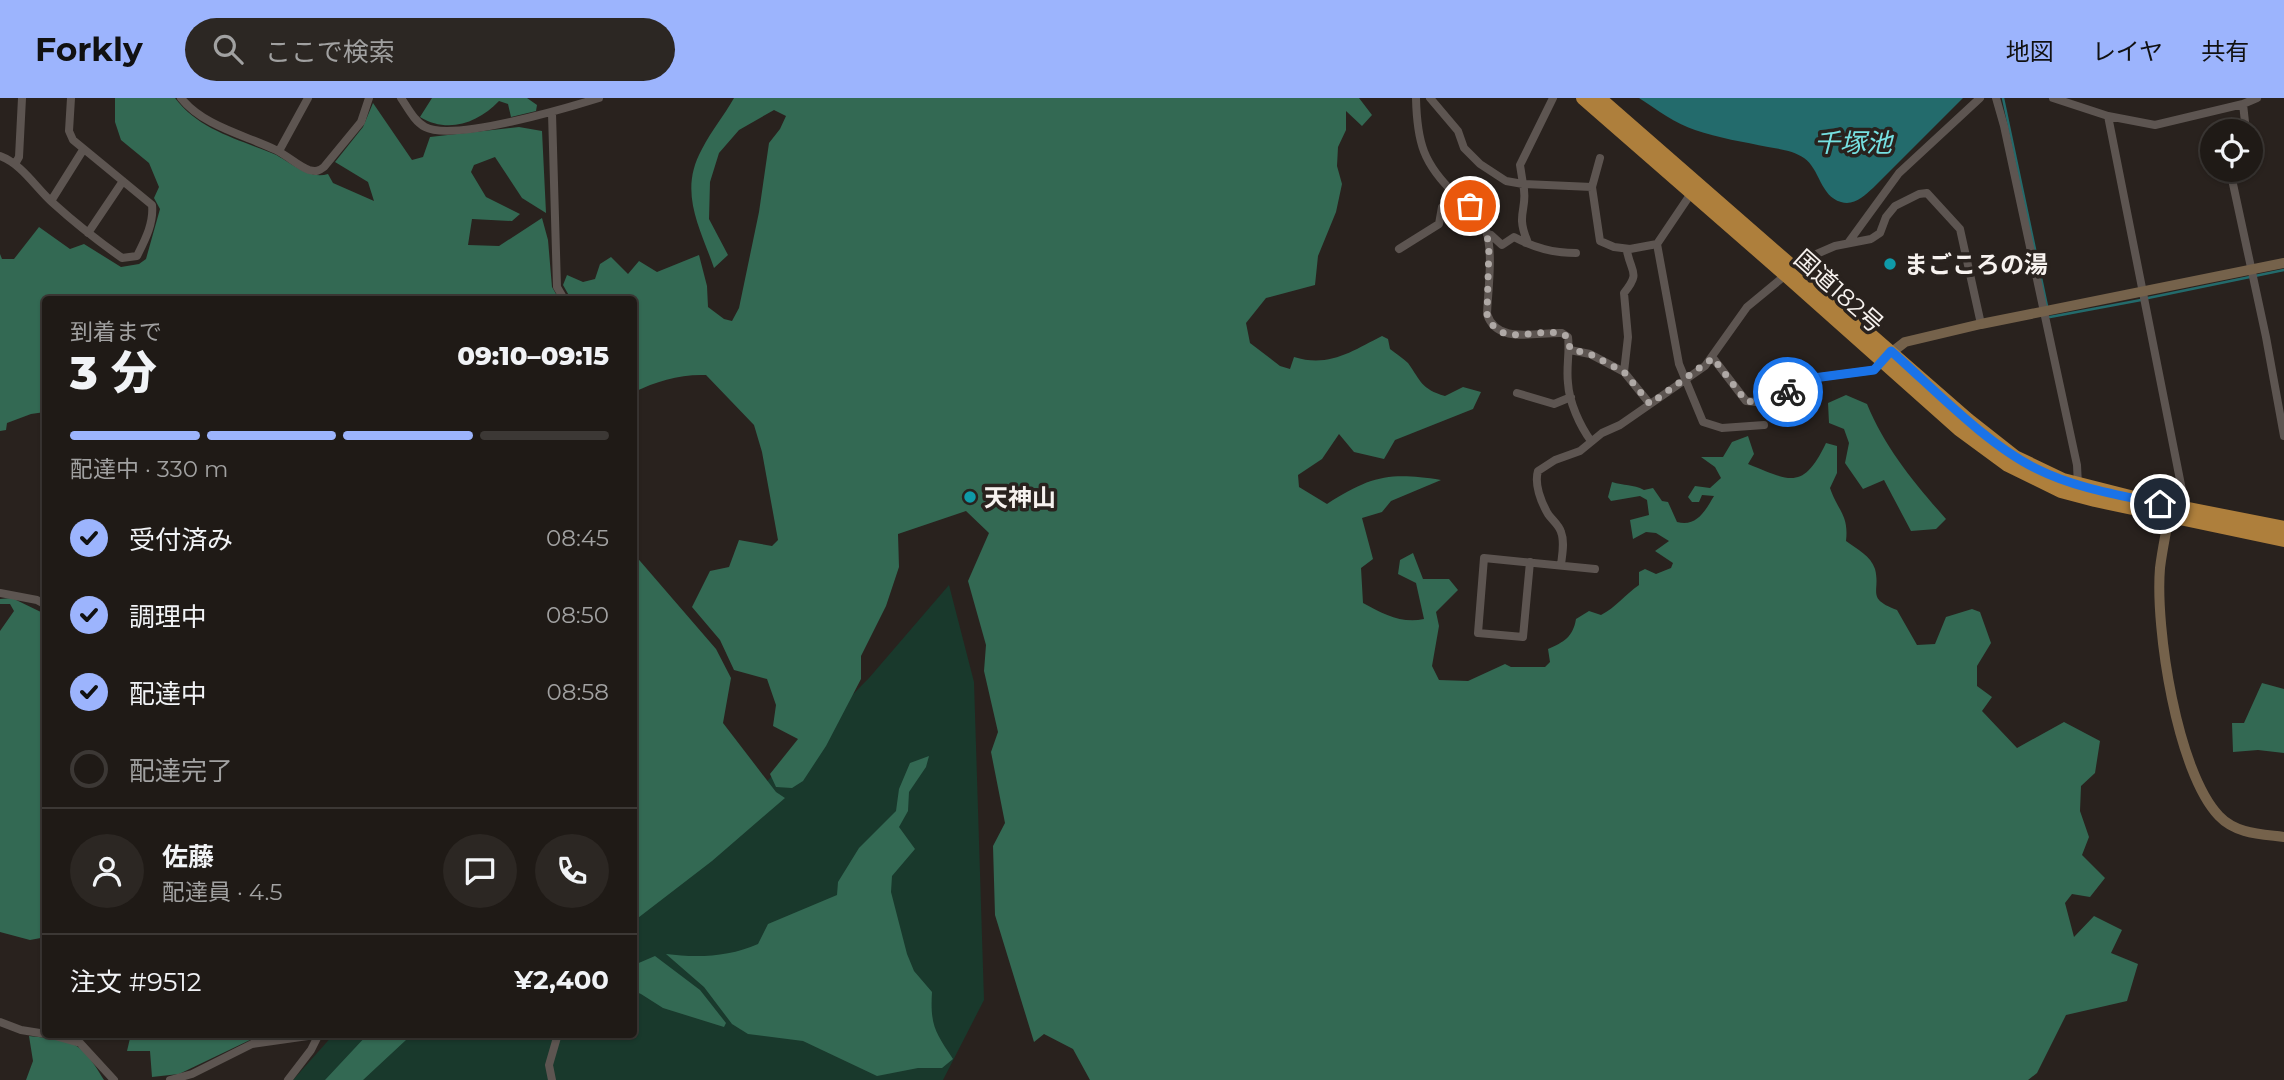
<!DOCTYPE html>
<html lang="ja">
<meta charset="utf-8">
<style>
:root{--surface:#1f1a16;--page:#2c2723;--text:#f1f3f6;--muted:#a1a1a1;--line:#3c3835;--accent:#9cb4fd}
body{margin:0;font-family:Montserrat,"Noto Sans JP",sans-serif;background:var(--page);color:var(--text);height:100vh;display:flex;flex-direction:column;font-size:26px;white-space:nowrap}
*{box-sizing:border-box;margin:0}
p{font-size:23px;color:var(--muted)}
.icon{flex:none;width:38px;height:38px;fill:none;stroke:currentColor;stroke-width:2;stroke-linecap:round;stroke-linejoin:round}
.map{position:relative;flex:1;overflow:hidden}
.drawer{position:absolute;left:42px;top:198px;width:595px;height:742px;display:flex;flex-direction:column;background:var(--surface);border-radius:7px;box-shadow:0 2px 5px #0004,0 0 0 2px var(--line)}
.drawer>*{flex:none}
.fabs{position:absolute;left:2200px;top:21px;display:grid;gap:14px}
.fabs a{display:grid;place-items:center;width:63px;height:63px;border-radius:50%;background:var(--surface);box-shadow:0 2px 5px #0004,0 0 0 2px var(--line);font-size:35px}
.pin{position:absolute;display:grid;place-items:center;width:60px;height:60px;color:#fff;margin:-30px;border:4px solid #fff;border-radius:50%;box-shadow:0 2px 7px #0007}
.courier{position:absolute;display:grid;place-items:center;width:70px;height:70px;margin:-35px;border:5px solid #1a73e8;border-radius:50%;background:#fff;color:#222;box-shadow:0 2px 9px #0007}
.summary em{font-style:normal;font-weight:800}
.summary div{display:flex;flex-direction:column-reverse}
.summary{display:flex;align-items:center;justify-content:space-between;height:119px;padding:0 28px}
h1{font-size:46px;font-weight:800;line-height:52px}
.bar{display:grid;grid-template-columns:repeat(4,1fr);gap:10px 7px;align-content:center;height:84px;padding:0 28px}
.bar i{height:9px;border-radius:5px;background:var(--line)}
.bar .current{background:var(--accent)}
.bar p{grid-column:span 4}
.line{display:flex;align-items:center;gap:18px;padding:0 28px;border-top:2px solid var(--line)}
.line div{flex:1}
.round{display:grid;place-items:center;flex:none;width:74px;height:74px;border-radius:37px;background:var(--page)}
ol{padding:0 28px;list-style:none}
li{display:flex;align-items:center;gap:21px;height:77px}
li p{margin-inline-start:auto}
li .icon{padding:7px;border-radius:50%;background:var(--accent);color:#111;stroke-width:4}
li:last-child{color:var(--muted)}
li i{width:38px;height:38px;border:4px solid var(--line);border-radius:50%}
header{display:flex;align-items:center;gap:42px;box-sizing:border-box;height:98px;padding:0 35px;background:var(--accent);color:#111}
header strong{font-size:33px}
nav{display:flex;gap:38px;margin-inline-start:auto;font-size:24px}
.search{width:490px;height:63px;background:var(--page);display:flex;align-items:center;gap:18px;box-sizing:border-box;padding:0 24px;border-radius:38px;color:var(--muted);font-size:26px}
.map>svg:first-child{display:block}
.green{fill:#19392c}
.forest{fill:#336953}
.water{fill:#236b6c}
.lines{fill:none;stroke-linecap:round;stroke-linejoin:round}
.stream{stroke:#236b6c;stroke-width:2.5}
.street{stroke:#5d5551;stroke-width:8}
.secondary{stroke:#75624b;stroke-width:10}
.highway{stroke:#ae7f3c;stroke-width:14}
.done{stroke:#afa9a6;stroke-width:7;stroke-dasharray:0 12.6}
.route{stroke:#1a73e8;stroke-width:9}
.culture-dot{fill:#0f9aa8;stroke:#29221e;stroke-width:2.5}
.labels{text-anchor:middle;dominant-baseline:central;stroke-width:7;stroke-linejoin:round;paint-order:stroke}
.poi-label{font-size:24px;font-weight:bold;fill:#f7f2ef;stroke:#29221e;text-anchor:start}
.street-label{font-size:24px;fill:#f7f2ef;stroke:#29221e}
.water-label{font-size:26px;font-style:italic;fill:#76e1e2;stroke:#29221e}
</style>
<header>
<strong>Forkly</strong>
<div class="search"><svg class="icon" aria-label="search" viewBox="0 0 24 24"><circle cx="10" cy="10" r="6"/><path d="M15 15l6 6"/></svg>ここで検索</div>
<nav><a>地図</a><a>レイヤ</a><a>共有</a></nav>
</header>
<div class="map">
<svg width="2284" height="982" viewBox="0 0 2284 982">
<rect width="100%" height="100%" fill="#29221e"/>
<!-- green -->
<path class="green" d="M949 487 974 584 984 902 943 982H293L334 936H634V786L684 767 869 580Z"/>
<!-- forest -->
<path class="forest" d="M115 0H175C199 32 238 41 274 56 291 64 308 82 328 76L333 85 374 103 368 84 335 64 363 29 373 5 412 62 423 59 430 39 519 29 542 33 546 115 522 100 495 59 474 67 471 74 486 99 520 116 512 123 472 121 468 147 499 148 542 120 548 142 552 189 559 201H46L45 314 31 316 7 325 6 332 0 333V156L2 161H14L39 129 70 151 84 146 121 169 139 166 146 161 160 111 154 100 159 89 149 65 121 42 115 24Z
M432 0H527L537 7 536 13 511 19 508 6 499 3C478 25 448 36 420 19Z
M734 0H1359L1372 17 1362 28 1346 13V32L1338 49 1337 68 1342 86 1336 114 1318 158 1315 187 1266 200 1246 225 1250 245 1280 268 1290 271 1294 259C1329 270 1352 253 1382 238L1388 241 1390 251C1396 256 1403 260 1408 265 1421 283 1421 291 1445 298L1463 289 1481 294 1473 311 1395 342 1384 361 1354 354 1339 336 1322 361 1298 377 1299 389 1327 406C1371 378 1389 374 1441 382L1391 403 1382 414 1362 420 1373 461 1361 470 1363 505C1383 516 1402 526 1424 521L1416 485 1398 476 1400 462 1413 455 1423 481H1449L1458 492 1436 514 1439 528 1432 568 1439 582 1468 583 1505 566 1511 569H1545L1550 564 1548 551C1564 544 1573 539 1576 521L1589 513 1601 517C1615 510 1626 496 1639 487V474L1645 471 1656 476 1671 470 1673 465 1655 453 1669 443 1656 435 1646 434 1633 441 1630 422 1649 417 1647 402 1640 398 1611 403 1608 399 1612 384C1624 388 1633 386 1644 392L1653 390 1662 403 1668 404 1677 424C1697 429 1705 413 1714 398L1702 397 1699 404H1692L1688 399 1695 388 1710 390 1721 380 1715 369 1701 359H1723L1732 344 1748 338 1754 356 1748 366C1790 383 1803 393 1826 345L1837 348V375L1830 390C1838 413 1849 417 1846 443 1857 451 1871 458 1875 471 1881 494 1865 500 1897 512L1917 547 1935 546 1946 519 1972 511 1980 514 1991 545 1977 568V588L1992 599 1982 613 2017 650 2064 624 2100 643 2095 675 2081 688 2080 713 2089 739 2082 757 2105 780 2090 799 2072 796 2065 805 2074 839 2094 818 2122 832 2111 855 2138 866 2127 903 2066 917 2037 975 2028 982H1090L1073 951 1044 936 1034 944 995 817 993 748 1005 725 991 654 998 634 984 573 986 547 968 483 989 435 966 413 898 436 899 469 886 508 861 558V581L826 648 803 683 792 690 776 689 770 676 798 641 773 628 776 607 767 581 734 572 720 542 692 509 710 473 729 469 739 442 772 448 778 442 762 354 754 327 706 277C680 276 657 283 634 294V201H571L563 187 567 177 583 184 595 181 600 166 611 159 628 176 639 163 657 174 699 157 707 188 708 209 724 221 732 223 739 210 759 114 769 45 780 31 786 18 774 12 739 32 719 55 710 84 709 121 728 157 714 170C700 129 678 94 702 51 711 33 724 18 734 0Z
M1846 297 1867 306C1885 350 1915 386 1946 421L1936 431 1911 433 1884 382 1863 391 1845 365 1849 345 1844 331 1829 325 1828 305Z
M634 456 716 551 731 580 723 625 776 694 785 700 712 763 634 823Z
M12 500 45 516 46 839 30 842 0 834V533L14 513 10 506H0V501Z
M2262 585 2284 591V655L2258 652 2233 654 2232 625H2244Z
M929 658 926 669 909 694 908 713 899 729 915 751 892 778 891 794 907 856 914 873 932 894C930 927 935 934 953 961L942 970H918L877 978 803 943 748 936 732 926 704 889 666 856C697 860 729 859 758 846L768 826 837 797 838 784 859 750 896 713 899 691 910 665Z
M655 858 700 892 726 925 724 929 663 910 641 896 634 893V867Z
M131 936H285L250 942 179 976 152 979 150 953H127Z
M368 936H409L406 942 363 982H325Z
M29 938C73 943 80 941 104 982H26L33 963Z"/>
<!-- water -->
<path class="water" d="M1639 0H1963L1873 90C1864 98 1854 108 1841 104 1820 98 1820 71 1804 60 1794 53 1780 51 1768 49 1744 44 1718 40 1695 32 1676 26 1656 11 1639 0Z"/>
<g class="lines">
<!-- stream -->
<path class="stream" d="M2003 0 2047 208
M2148 200 2284 172
M2050 219 2141 202"/>
<!-- street -->
<path class="street" d="M181 0C203 28 245 37 276 52 288 58 298 68 309 72 316 74 319 73 324 69L361 24 369 0
M401 0C408 10 414 23 425 29 453 44 567 10 599 0
M1416 0C1417 44 1423 66 1456 97 1467 107 1479 115 1485 129 1494 152 1488 191 1487 216 1497 247 1536 234 1562 235L1568 239C1570 254 1566 269 1568 285 1569 304 1580 328 1591 343
M1430 0 1458 33 1464 50 1480 66 1506 83 1523 86C1529 110 1515 115 1527 142L1526 145
M1553 0 1520 67 1523 86 1592 89
M1996 0 2004 28 2077 367 2078 387
M2053 0 2108 18 2155 27 2243 6 2257 0
M2243 6 2246 33
M552 15 557 189 564 201
M2108 18 2184 402 2182 410
M279 53 308 0
M0 58C22 66 36 90 53 105 75 125 98 143 122 160L137 158C145 142 154 125 152 107L73 42 69 33 71 0
M1600 60 1592 89 1600 143 1614 149 1630 151
M15 66 19 59 22 0
M2230 72 2266 239 2284 338
M51 103 83 52
M88 135 123 83
M1487 136 1491 137 1502 147 1514 139C1535 150 1553 155 1576 155
M1848 145 1899 75 1980 0
M1657 146 1679 266 1703 324 1722 330 1764 327
M1399 151 1439 126 1442 109 1456 97
M1570 252 1590 256 1624 274 1650 306
M1713 260 1746 303 1756 304 1768 298H1783L1806 281 1874 272 1883 263
M1624 274 1628 239 1624 195C1641 174 1631 175 1627 153L1630 151 1657 146 1692 94
M1517 295 1554 306 1571 299
M1530 464 1523 539 1478 535 1484 460 1595 471
M1561 467C1562 457 1565 444 1561 434 1559 427 1552 422 1548 416 1541 404 1534 386 1538 373L1555 362 1580 353 1602 335 1620 327 1705 268 1747 209 1805 161 1835 148 1871 141 1880 135 1886 119 1895 108 1919 96 1927 95 1960 131 1981 226
M0 495 37 502 46 507
M0 924 21 932 46 936
M48 936 80 945 114 982
M170 982 192 976 252 946 322 936
M288 982 311 952 318 938
M552 982 549 967 558 936"/>
<!-- secondary -->
<path class="secondary" d="M1887 258 1905 244 1981 226 2284 165
M2169 417C2166 435 2162 453 2160 470 2155 530 2177 674 2219 718 2236 736 2261 736 2284 739"/>
<!-- highway -->
<path class="highway" d="M1583 0 1787 178 1959 331 2008 367 2061 393 2095 402 2284 442
M1599 0 1968 322 2015 359 2063 382 2138 401 2284 430"/>
</g>
<g class="lines">
<!-- done -->
<path class="done" d="M1470 108C1481 121 1486 131 1489 148L1487 216C1500 256 1544 223 1568 239L1570 251 1590 256 1624 274 1650 306 1713 260 1746 303 1756 304 1768 298H1783L1788 294"/>
<!-- route -->
<path class="route" d="M1788 294 1806 281 1874 272 1891 253C1933 290 1987 347 2037 371 2075 390 2119 397 2160 406"/>
</g>
<!-- markers -->
<g class="culture-dot">
<circle cx="1890" cy="166" r="7"/>
<circle cx="970" cy="399" r="7"/>
</g>
<g class="labels">
<!-- poi labels -->
<g class="poi-label">
<text x="1904" y="166">まごころの湯</text>
<text x="984" y="399">天神山</text>
</g>
<!-- street labels -->
<g class="street-label">
<text transform="translate(1839 193) rotate(42)">国道182号</text>
</g>
<!-- water labels -->
<g class="water-label">
<text x="1853" y="45">千塚池</text>
</g>
</g>
</svg>
<div class="fabs">
<a><svg class="icon" aria-label="locate" viewBox="0 0 24 24"><circle cx="12" cy="12" r="6"/><path d="M12 2v4M12 18v4M2 12h4M18 12h4"/></svg></a>
</div>
<div class="pin" style="left:1470px;top:108px;background:#ea580c"><svg class="icon" aria-label="bag" viewBox="0 0 24 24"><path d="M5 8h14l-1 12H6zM9 8a3 3 0 0 1 6 0"/></svg></div>
<div class="pin" style="left:2160px;top:406px;background:#1f2937"><svg class="icon" aria-label="home" viewBox="0 0 24 24"><path d="M3 11l9-7 9 7M6 9v11h12V9"/></svg></div>
<div class="courier" style="left:1788px;top:294px"><svg class="icon" aria-label="bike" viewBox="0 0 24 24"><circle cx="6" cy="16" r="4"/><circle cx="18" cy="16" r="4"/><path d="M6 16l4-8h5l3 8M10 8l3 8H6M13 5h3"/></svg></div>
<section class="drawer">
<div class="summary"><div><h1>3 分</h1><p>到着まで</p></div><em>09:10–09:15</em></div>
<div class="bar"><i class="current"></i><i class="current"></i><i class="current"></i><i></i><p>配達中 · 330 m</p></div>
<ol>
<li><svg class="icon" aria-label="check" viewBox="0 0 24 24"><path d="M5 12l5 5 9-10"/></svg>受付済み<p>08:45</p></li>
<li><svg class="icon" aria-label="check" viewBox="0 0 24 24"><path d="M5 12l5 5 9-10"/></svg>調理中<p>08:50</p></li>
<li><svg class="icon" aria-label="check" viewBox="0 0 24 24"><path d="M5 12l5 5 9-10"/></svg>配達中<p>08:58</p></li>
<li><i></i>配達完了</li>
</ol>
<div class="line" style="height:126px"><a class="round"><svg class="icon" aria-label="person" viewBox="0 0 24 24"><circle cx="12" cy="8" r="4"/><path d="M4 21q1-7 8-7t8 7"/></svg></a><div><b>佐藤</b><p>配達員 · 4.5</p></div><a class="round"><svg class="icon" aria-label="chat" viewBox="0 0 24 24"><path d="M4 5h16v11H9l-5 4z"/></svg></a><a class="round"><svg class="icon" aria-label="phone" viewBox="0 0 24 24"><path d="M5 4h4l2 5-3 2q2 4 5 5l2-3 5 2v4C11 20 4 13 5 4z"/></svg></a></div>
<div class="line" style="height:91px"><div>注文 #9512</div><b>¥2,400</b></div>
</section>
</div>
